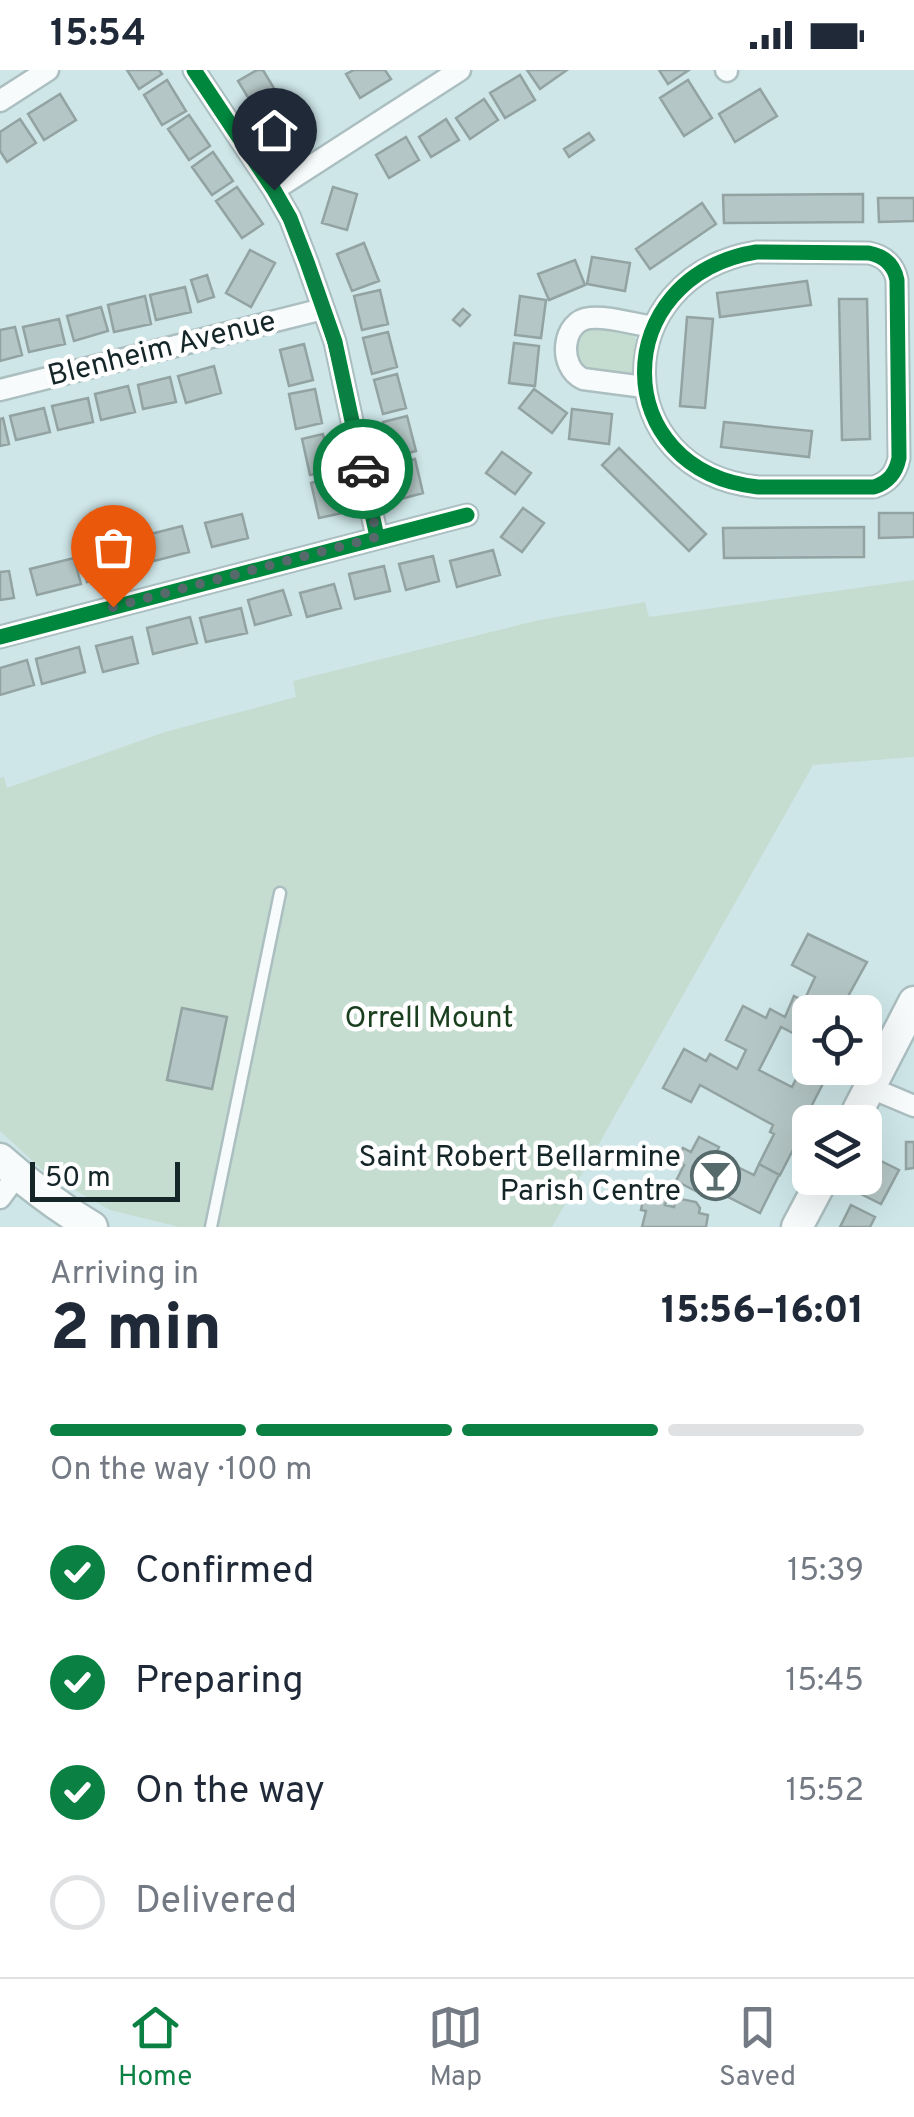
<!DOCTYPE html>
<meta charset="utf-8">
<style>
:root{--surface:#fff;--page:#f6f6f7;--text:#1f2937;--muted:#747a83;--line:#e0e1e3;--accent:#0b8043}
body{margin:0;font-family:Overpass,sans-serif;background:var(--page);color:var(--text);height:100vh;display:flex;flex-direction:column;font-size:38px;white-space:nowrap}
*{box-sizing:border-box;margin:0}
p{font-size:32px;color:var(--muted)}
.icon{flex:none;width:55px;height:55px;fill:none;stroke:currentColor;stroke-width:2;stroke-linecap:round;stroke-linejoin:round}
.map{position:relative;height:1157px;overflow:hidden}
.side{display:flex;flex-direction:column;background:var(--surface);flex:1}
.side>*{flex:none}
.fabs{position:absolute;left:792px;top:925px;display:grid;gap:20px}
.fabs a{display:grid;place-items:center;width:90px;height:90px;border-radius:15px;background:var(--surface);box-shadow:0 10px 40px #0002;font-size:50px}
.scale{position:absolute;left:30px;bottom:25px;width:150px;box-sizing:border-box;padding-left:10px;border:5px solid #152628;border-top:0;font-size:28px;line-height:35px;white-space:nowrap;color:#152628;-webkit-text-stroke:8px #fff;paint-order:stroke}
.pin{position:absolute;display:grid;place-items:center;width:85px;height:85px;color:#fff;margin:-102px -42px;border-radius:50% 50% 50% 0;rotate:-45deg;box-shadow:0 0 10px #0007}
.pin .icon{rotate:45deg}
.courier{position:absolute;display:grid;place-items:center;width:100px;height:100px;margin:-50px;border:8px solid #0b8043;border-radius:50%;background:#fff;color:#222;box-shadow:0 2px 12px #0007}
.head em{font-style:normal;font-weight:800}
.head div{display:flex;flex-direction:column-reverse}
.head{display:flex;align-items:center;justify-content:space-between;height:170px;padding:0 50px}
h1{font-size:65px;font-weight:800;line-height:75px}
.bar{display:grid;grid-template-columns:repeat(4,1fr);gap:15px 10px;align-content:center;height:120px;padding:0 50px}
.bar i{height:12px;border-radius:8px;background:var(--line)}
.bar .selected{background:var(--accent)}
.bar p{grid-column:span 4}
ol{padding:0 50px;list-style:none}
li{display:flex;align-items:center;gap:30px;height:110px}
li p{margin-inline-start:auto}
li .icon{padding:10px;border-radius:50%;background:var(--accent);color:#fff;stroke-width:4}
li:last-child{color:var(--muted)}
li i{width:55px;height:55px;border:5px solid var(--line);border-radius:50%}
.status{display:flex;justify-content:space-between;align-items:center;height:70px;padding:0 50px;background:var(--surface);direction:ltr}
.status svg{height:28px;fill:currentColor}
.tabs{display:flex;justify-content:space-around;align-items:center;height:140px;border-top:2px solid var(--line);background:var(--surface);font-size:28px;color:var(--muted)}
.tabs a{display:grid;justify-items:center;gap:5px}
.tabs .selected{color:var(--accent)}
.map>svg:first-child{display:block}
.green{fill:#c5dcd1}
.building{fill:#b4c6c5;stroke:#92a3a2;stroke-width:2.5}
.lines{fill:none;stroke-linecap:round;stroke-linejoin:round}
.lane-casing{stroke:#abbec0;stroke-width:15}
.street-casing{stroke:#abbec0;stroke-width:25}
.secondary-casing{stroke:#abbec0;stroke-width:35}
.lane{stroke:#f8fbfc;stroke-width:10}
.street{stroke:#f8fbfc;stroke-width:20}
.secondary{stroke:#f8fbfc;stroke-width:30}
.cycleway-casing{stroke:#fff;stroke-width:21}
.cycleway{stroke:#00873e;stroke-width:15}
.done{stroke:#56696b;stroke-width:10;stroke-dasharray:0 18}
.route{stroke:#0b8043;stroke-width:12}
.labels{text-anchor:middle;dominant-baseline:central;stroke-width:9;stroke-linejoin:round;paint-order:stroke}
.street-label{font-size:30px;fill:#152628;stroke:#fff}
.park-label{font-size:30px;fill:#193f1e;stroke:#fff}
.poi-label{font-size:30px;fill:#152628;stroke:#fff;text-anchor:end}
</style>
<div class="status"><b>15:54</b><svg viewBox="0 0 49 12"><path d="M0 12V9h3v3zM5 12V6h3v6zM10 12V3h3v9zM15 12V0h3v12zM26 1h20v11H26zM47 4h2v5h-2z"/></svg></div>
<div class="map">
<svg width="914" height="1157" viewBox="0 0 914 1157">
<rect width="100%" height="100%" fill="#cee6e8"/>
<!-- green -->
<path class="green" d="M592 257C609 259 631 256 639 274L632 304 628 307 588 303 576 292C576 274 573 265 592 257Z
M914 510V687L813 695 552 1157H179L110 1140 48 1105 0 1061V708L4 707 7 718 165 662 296 627 293 611 539 550 645 532 649 547Z"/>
<!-- building -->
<path class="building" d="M127 0H159L162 4 139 19Z
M257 0H263L281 30 258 44 238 11Z
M354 0H385L391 9 360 28 346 4Z
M527 0H567L540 19Z
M659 0H689L668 14Z
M520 5 535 30 505 48 490 23Z
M167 10 186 41 162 55 144 25Z
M688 10 712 48 684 66 660 28Z
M760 19 777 46 735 72 719 44Z
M60 24 76 50 44 70 28 44Z
M484 29 498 50 470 69 456 48Z
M285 35 302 63 280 76 262 49Z
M189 45 210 76 189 90 168 59Z
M20 49 36 73 7 92 0 81V62Z
M446 49 459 70 431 87 419 67Z
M589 63 594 70 569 87 564 79Z
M406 67 419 90 389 108 376 85Z
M213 82 233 111 212 125 192 97Z
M237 117 263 154 242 168 216 131Z
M333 117 357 124 347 160 322 153Z
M863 124V152L724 153 723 125Z
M878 128H914V151L879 152Z
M702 133 716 154 650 199 636 179Z
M364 173 379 211 352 221 337 184Z
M250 180 275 193 251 237 226 223Z
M592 187 630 193 625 221 587 214Z
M575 190 585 215 549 230 538 204Z
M207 205 214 227 198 232 191 210Z
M807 211 811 235 720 247 717 223Z
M185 217 191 242 156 250 150 225Z
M380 220 388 254 362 260 354 226Z
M145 226 151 254 114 262 108 235Z
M520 226 546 230 541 268 515 265Z
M839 229H867L870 369 842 370Z
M101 237 108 261 74 271 67 246Z
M463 239 470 245 460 256 453 250Z
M687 247 713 249 705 338 680 336Z
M59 249 65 274 29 282 23 257Z
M15 257 22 285 0 291V260Z
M388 262 397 297 372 304 363 268Z
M514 273 539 276 535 316 509 313Z
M304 274 313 310 289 316 280 280Z
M214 296 221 323 186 333 178 306Z
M397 304 406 338 383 344 374 310Z
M170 307 176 332 143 339 138 315Z
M128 316 135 342 101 350 95 324Z
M315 319 322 353 296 359 289 324Z
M534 319 567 343 552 363 519 338Z
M88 328 93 352 58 360 52 336Z
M44 338 50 362 16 370 10 346Z
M572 339 612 344 609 374 569 369Z
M407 346 416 381 392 387 383 352Z
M3 348 9 374 0 376V349Z
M724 352 812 361 809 387 721 377Z
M323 364 331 400 310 405 302 369Z
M619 378 706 464 689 481 602 395Z
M502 382 531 403 515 424 486 403Z
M415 389 423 423 401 429 393 394Z
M333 407 342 443 319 448 311 413Z
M523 438 544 453 522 482 501 467Z
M879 443H914V467L879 468Z
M242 444 248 468 212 477 205 453Z
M182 456 189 482 154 491 147 465Z
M864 457V487L724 488 723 458Z
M125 477 131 502 87 512 81 487Z
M493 480 500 505 457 517 450 491Z
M433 486 439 511 406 520 399 494Z
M74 488 81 514 37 525 30 499Z
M384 496 390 521 355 529 349 504Z
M9 501 14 528 0 530V502Z
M334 514 341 538 307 547 300 523Z
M283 520 291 545 255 555 248 530Z
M241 538 247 563 206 572 200 548Z
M190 547 197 573 153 584 147 558Z
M132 567 138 593 103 602 96 576Z
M79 577 85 602 42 614 36 589Z
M27 590 34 615 0 625V598Z
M808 864 867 892 846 930 861 938 859 942H810V972L781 957 759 1000 792 1017 810 981V998H831L794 1070 797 1072 780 1105 759 1094 774 1064 770 1062 773 1055 700 1015 691 1032 663 1018 684 979 706 991 710 984 737 999 746 980 726 970 743 936 766 948 770 939 785 947 794 926 804 931 815 907 792 895Z
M182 938 227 947 212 1019 167 1010Z
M699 1067 719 1077 715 1086 754 1105 759 1094 779 1105 760 1143 700 1113 696 1121 676 1111 684 1095 676 1091 683 1078 691 1082Z
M906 1072H914V1098L906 1099Z
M875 1088 899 1100 881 1134 857 1122Z
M644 1124 667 1129 665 1135 674 1137 675 1133 681 1129 696 1132 700 1138 699 1143 708 1145 706 1157H642L646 1141 641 1140Z
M851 1135 875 1147 870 1157H840Z"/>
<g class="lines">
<defs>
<path id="lane" d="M211 1157 280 823"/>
<path id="street" d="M194 0 274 120 290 148 307 192 335 272 377 467
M726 0 727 1
M0 31 48 0
M274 120 460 0
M756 182 869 183C884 186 894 195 897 210L899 388C896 403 889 412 874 417H758C607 401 607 207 756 182Z
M644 317 583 309C557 297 562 250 590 248 609 246 633 254 653 257
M0 320 323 239
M0 567 467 445
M871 1018 914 1036
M0 1128 17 1105"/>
<path id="secondary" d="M852 1052 914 932
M0 1089C29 1115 58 1137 92 1157
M797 1157 823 1108"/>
</defs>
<!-- lane casing -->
<use href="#lane" class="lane-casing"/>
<!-- street casing -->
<use href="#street" class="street-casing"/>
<!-- secondary casing -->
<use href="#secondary" class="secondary-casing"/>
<!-- lane -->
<use href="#lane" class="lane"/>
<!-- street -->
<use href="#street" class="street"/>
<!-- secondary -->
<use href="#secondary" class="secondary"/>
<defs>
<path id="cycleway" d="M194 0 274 120 290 148 307 192 335 272 377 467
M756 182 869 183C884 186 894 195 897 210L899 388C896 403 889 412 874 417H758C607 401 607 207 756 182Z
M0 567 467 445"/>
</defs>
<!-- cycleway casing -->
<use href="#cycleway" class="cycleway-casing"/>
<!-- cycleway -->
<use href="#cycleway" class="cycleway"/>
</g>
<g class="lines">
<!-- done -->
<path class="done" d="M113 537 377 467 363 399"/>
<!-- route -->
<path class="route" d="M274 120C323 206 342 304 363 399"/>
</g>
<!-- icons -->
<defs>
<symbol id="bar-ring" viewBox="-11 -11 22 22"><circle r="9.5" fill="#fff" stroke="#56696b" stroke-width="1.5"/><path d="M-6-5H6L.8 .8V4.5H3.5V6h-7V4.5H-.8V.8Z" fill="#56696b"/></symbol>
</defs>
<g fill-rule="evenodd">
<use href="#bar-ring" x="688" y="1078" width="55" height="55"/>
</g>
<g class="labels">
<!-- street labels -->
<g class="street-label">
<text transform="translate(162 280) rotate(-14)">Blenheim Avenue</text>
</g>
<!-- park labels -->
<g class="park-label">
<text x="429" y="949">Orrell Mount</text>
</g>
<!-- poi labels -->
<g class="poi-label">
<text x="681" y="1088">Saint Robert Bellarmine<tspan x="681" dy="34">Parish Centre</tspan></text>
</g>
</g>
</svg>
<div class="fabs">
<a><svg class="icon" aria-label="locate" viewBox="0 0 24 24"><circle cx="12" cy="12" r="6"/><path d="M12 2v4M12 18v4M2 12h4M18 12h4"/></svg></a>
<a><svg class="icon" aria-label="layers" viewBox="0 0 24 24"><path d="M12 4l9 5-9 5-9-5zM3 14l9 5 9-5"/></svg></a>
</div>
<div class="scale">50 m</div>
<div class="pin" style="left:113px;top:537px;background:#ea580c"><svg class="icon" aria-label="bag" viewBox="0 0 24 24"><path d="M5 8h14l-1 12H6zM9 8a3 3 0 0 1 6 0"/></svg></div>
<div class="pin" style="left:274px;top:120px;background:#1f2937"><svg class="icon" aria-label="home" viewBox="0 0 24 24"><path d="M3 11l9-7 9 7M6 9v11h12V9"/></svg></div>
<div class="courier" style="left:363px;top:399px"><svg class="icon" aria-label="car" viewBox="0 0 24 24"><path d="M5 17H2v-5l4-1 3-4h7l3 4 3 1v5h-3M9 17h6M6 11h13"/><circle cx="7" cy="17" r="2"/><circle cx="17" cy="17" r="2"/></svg></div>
</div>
<section class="side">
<div class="head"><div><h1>2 min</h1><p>Arriving in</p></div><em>15:56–16:01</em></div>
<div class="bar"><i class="selected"></i><i class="selected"></i><i class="selected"></i><i></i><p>On the way · 100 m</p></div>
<ol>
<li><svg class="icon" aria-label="check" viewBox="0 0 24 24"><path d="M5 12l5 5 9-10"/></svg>Confirmed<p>15:39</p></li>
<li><svg class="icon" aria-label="check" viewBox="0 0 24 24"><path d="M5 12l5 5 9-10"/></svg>Preparing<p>15:45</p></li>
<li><svg class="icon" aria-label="check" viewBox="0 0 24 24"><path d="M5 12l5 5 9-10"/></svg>On the way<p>15:52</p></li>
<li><i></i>Delivered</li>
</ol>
</section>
<nav class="tabs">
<a class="selected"><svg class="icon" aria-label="home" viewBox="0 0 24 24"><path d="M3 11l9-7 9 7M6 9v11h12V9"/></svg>Home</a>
<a><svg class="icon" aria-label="map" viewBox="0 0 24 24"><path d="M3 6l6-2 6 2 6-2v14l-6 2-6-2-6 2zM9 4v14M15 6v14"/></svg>Map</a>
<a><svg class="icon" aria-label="saved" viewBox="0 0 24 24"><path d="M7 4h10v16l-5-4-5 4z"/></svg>Saved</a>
</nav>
